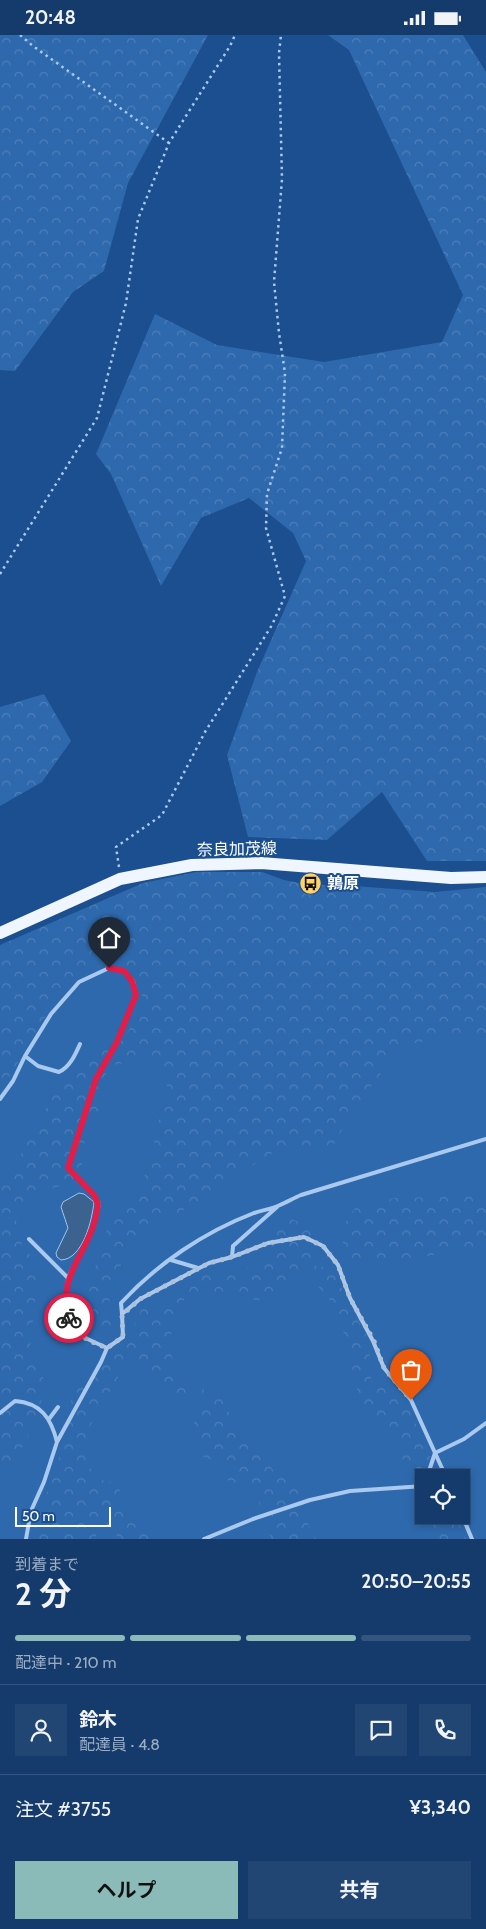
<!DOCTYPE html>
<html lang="ja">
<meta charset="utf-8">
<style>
:root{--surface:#143b6b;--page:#214673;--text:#f1f3f6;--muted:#9dadc1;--line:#33557e;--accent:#8bbbb9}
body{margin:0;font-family:Cabin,"Noto Sans JP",sans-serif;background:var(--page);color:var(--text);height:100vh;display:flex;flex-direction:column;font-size:19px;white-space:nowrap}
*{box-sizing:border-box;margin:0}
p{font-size:16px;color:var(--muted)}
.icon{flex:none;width:28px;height:28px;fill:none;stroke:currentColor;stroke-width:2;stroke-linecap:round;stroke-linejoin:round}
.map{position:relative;height:1504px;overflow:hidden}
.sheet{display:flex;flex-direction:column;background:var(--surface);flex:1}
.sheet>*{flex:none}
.tools{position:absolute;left:415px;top:1434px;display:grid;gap:10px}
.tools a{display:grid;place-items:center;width:55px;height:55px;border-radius:0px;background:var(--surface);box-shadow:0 2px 8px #0003,0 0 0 1px var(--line);font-size:25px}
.scale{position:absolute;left:15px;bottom:12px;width:96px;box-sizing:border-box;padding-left:5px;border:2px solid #fff;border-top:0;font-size:14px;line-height:18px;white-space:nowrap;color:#fff;-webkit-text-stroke:4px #1b4f8f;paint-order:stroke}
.pin{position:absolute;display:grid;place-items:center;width:42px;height:42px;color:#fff;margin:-51px -21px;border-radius:50% 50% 50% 0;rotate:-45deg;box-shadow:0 0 5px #0007}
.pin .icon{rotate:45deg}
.courier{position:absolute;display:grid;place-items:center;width:50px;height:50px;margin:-25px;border:4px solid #e11d48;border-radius:50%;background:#fff;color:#222;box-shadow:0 1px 6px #0007}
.headline em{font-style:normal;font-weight:700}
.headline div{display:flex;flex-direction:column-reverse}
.headline{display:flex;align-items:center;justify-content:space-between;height:85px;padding:0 15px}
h1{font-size:32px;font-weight:700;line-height:38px}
.bar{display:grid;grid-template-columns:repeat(4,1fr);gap:8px 5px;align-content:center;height:60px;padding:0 15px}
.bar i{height:6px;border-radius:4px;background:var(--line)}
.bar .current{background:var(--accent)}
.bar p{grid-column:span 4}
.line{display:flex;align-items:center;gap:12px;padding:0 15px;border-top:1px solid var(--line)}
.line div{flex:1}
.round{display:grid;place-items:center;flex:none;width:52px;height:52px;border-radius:0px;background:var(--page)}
.cta{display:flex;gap:10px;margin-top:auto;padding:10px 15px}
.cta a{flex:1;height:58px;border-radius:0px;background:var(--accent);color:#111;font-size:20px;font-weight:700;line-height:58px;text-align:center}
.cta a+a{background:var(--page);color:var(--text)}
.status{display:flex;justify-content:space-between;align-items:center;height:35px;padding:0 25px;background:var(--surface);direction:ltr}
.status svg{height:14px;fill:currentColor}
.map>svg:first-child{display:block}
.green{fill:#2e69ad;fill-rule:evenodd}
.forest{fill:url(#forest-crowns)}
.water{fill:#3c6290;stroke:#9cc4f0}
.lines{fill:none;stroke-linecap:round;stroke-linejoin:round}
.path{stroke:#a9c9ee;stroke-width:2.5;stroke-dasharray:2.5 4;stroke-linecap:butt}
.lane{stroke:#a9c9ee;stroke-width:4}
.primary{stroke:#f0f6ff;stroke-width:12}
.done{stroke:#afc1d8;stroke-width:5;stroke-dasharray:0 9}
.route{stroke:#e11d48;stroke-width:6}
.labels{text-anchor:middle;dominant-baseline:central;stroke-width:4;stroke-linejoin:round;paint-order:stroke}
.street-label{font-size:16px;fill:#fff;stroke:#1b4f8f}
.poi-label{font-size:16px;font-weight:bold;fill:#fff;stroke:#1b4f8f;text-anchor:start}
</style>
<div class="status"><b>20:48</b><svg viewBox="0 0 49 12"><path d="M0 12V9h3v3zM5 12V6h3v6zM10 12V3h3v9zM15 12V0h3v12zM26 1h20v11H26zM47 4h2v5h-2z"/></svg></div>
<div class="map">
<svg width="486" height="1504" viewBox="0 0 486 1504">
<defs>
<pattern id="forest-crowns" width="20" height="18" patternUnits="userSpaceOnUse" patternTransform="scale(1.25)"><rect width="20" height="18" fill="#2e69ad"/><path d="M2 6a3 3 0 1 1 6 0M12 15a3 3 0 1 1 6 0" fill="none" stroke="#4d80b9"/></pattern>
</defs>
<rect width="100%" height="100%" fill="#1b4f8f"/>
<!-- green -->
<path class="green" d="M431 857 486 859V1504H0V1000L103 909ZM424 1442H461V1480H424Z"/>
<!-- forest -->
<path class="forest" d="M0 0H208L128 148 104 236 73 257 15 336 0 335Z
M328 0H463L486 37V826H427L382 757 327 805 248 802 227 720 257 637 306 526 293 498 249 463 201 483 161 551 111 439 96 419 155 279 217 310 324 327 442 307 463 260 349 15Z
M44 659 71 706 42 747 0 771V672Z
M196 837H262L284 845 309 850H340L435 857 486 852V1008L461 1001 403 1010 355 1072 333 1111 269 1119 224 1151 135 1203 112 1247 108 1276 115 1293 110 1301 96 1297 84 1288 85 1264 111 1182 138 1159 150 1125 167 1050 154 1029 145 1025 112 1030 102 1045 99 1074 85 1104 81 1138 64 1151 52 1153 15 1180 22 1211 36 1226 37 1246 29 1323 48 1349C37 1376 24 1424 0 1440V1387L3 1383 0 1378V1150L16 1130 35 1091 56 1057 75 1034 94 1019 124 1005C128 996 142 972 142 963 144 937 118 924 95 928 88 930 79 940 74 945 42 978 25 1019 0 1057V910L143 848Z
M486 1161V1210L401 1226 349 1225C338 1199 340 1193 357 1171L394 1163Z
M289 1183 325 1198 323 1222 311 1227 261 1265 199 1261 184 1265 169 1305 174 1333 188 1354 186 1368 131 1320 86 1398 91 1436 98 1444 117 1449 128 1475 144 1491 153 1504H120L101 1483 95 1504H31L59 1423 61 1385 92 1325 111 1323 129 1303 142 1272 167 1266 187 1254 196 1242 219 1234 237 1238 258 1229 271 1214 274 1188Z
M315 1231 324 1232 334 1237 348 1267 369 1306 371 1345 385 1354 396 1357 407 1369 439 1442H424V1473L416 1459 393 1399 361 1370 339 1279 330 1265 310 1242Z
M202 1354 222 1363 231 1382 252 1406 271 1433 302 1458 306 1485 316 1504H271L258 1464 246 1451 227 1445 220 1428 201 1421 191 1392 200 1380Z
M428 1480H455L466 1504H440Z"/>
<!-- water -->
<path class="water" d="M79 1158 84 1159 94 1167C92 1185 83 1224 61 1225L57 1222 56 1218 68 1193 61 1172 63 1167Z"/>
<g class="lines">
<!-- path -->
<path class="path" d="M20 0 33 11 169 108
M0 539 97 383 126 268 138 184 169 108 230 11 235 0
M119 832 116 812 162 780 205 697 272 590 285 561 266 493 267 459 282 413 285 338 279 298 274 247 282 144 279 18 281 0"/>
<!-- lane -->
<path class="lane" d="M25 1021 51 979 79 947 109 933 124 936 133 946 136 960 117 1007 96 1044 68 1133 94 1160 99 1169 93 1193 68 1243 66 1274 71 1289 81 1301 107 1313
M0 1064 13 1046 25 1021 38 1031 59 1037C70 1032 75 1020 80 1009
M29 1204 68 1243
M232 1222 233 1211 277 1172
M171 1225 198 1233
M122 1279 121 1268C157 1229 204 1197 254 1178 263 1175 272 1174 280 1170 287 1167 294 1163 301 1160L486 1104
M0 1378 15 1366C41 1368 51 1383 57 1407
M49 1384 58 1372
M427 1442 435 1418 464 1404 486 1388
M461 1478 472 1504
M26 1504 31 1476 44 1447 57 1407 101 1327 107 1313 123 1302 122 1279 140 1264 209 1228 232 1222 268 1208 304 1202 323 1211 338 1230 350 1263 373 1306 384 1333 411 1365 446 1442
M204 1504 253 1484 310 1465 350 1456 424 1451"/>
<!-- primary -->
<path class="primary" d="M0 898 120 844 192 830 261 828 451 843 486 842"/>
</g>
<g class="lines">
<!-- done -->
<path class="done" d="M69 1283C74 1301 92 1307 107 1313L123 1302 122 1280 140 1264 209 1228 232 1222 268 1208 304 1202 323 1211 338 1230 350 1263 374 1306 384 1333 411 1365"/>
<!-- route -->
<path class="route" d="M69 1283C58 1245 81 1225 93 1192 95 1185 97 1177 98 1169L94 1160 68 1133 96 1044 117 1007 136 960 132 946 124 936 109 933"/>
</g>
<!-- icons -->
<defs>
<symbol id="bus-disc" viewBox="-11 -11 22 22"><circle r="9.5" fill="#ffd166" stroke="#1b4f8f"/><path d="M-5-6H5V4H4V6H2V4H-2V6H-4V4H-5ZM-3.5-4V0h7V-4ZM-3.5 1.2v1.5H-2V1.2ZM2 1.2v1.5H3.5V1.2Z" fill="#111"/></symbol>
</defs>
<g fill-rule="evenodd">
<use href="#bus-disc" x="298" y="836" width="25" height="25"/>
</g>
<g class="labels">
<!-- street labels -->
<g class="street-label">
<text transform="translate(237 814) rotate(-1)">奈良加茂線</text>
</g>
<!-- poi labels -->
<g class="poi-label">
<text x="327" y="848">鶉原</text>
</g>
</g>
</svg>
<div class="tools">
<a><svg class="icon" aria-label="locate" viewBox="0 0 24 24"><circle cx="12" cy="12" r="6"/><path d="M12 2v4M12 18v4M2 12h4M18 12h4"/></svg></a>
</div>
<div class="scale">50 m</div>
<div class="pin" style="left:411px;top:1365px;background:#ea580c"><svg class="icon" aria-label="bag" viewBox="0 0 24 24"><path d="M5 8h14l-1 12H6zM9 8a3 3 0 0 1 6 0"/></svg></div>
<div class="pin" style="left:109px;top:933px;background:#1f2937"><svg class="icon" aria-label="home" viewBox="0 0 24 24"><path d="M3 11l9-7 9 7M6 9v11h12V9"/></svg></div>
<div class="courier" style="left:69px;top:1283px"><svg class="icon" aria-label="bike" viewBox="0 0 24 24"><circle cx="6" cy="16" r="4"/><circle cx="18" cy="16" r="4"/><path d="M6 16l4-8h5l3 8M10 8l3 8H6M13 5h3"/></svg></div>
</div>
<section class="sheet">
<div class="headline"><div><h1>2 分</h1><p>到着まで</p></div><em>20:50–20:55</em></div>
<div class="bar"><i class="current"></i><i class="current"></i><i class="current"></i><i></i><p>配達中 · 210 m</p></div>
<div class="line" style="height:90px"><a class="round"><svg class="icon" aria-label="person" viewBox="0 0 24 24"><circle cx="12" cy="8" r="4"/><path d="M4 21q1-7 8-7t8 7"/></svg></a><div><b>鈴木</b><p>配達員 · 4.8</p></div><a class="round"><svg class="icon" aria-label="chat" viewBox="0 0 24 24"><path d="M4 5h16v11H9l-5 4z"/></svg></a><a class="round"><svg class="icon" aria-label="phone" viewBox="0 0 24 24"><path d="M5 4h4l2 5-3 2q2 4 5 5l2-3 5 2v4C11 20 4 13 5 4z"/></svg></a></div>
<div class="line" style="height:65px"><div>注文 #3755</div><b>¥3,340</b></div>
<div class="cta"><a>ヘルプ</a><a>共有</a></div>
</section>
